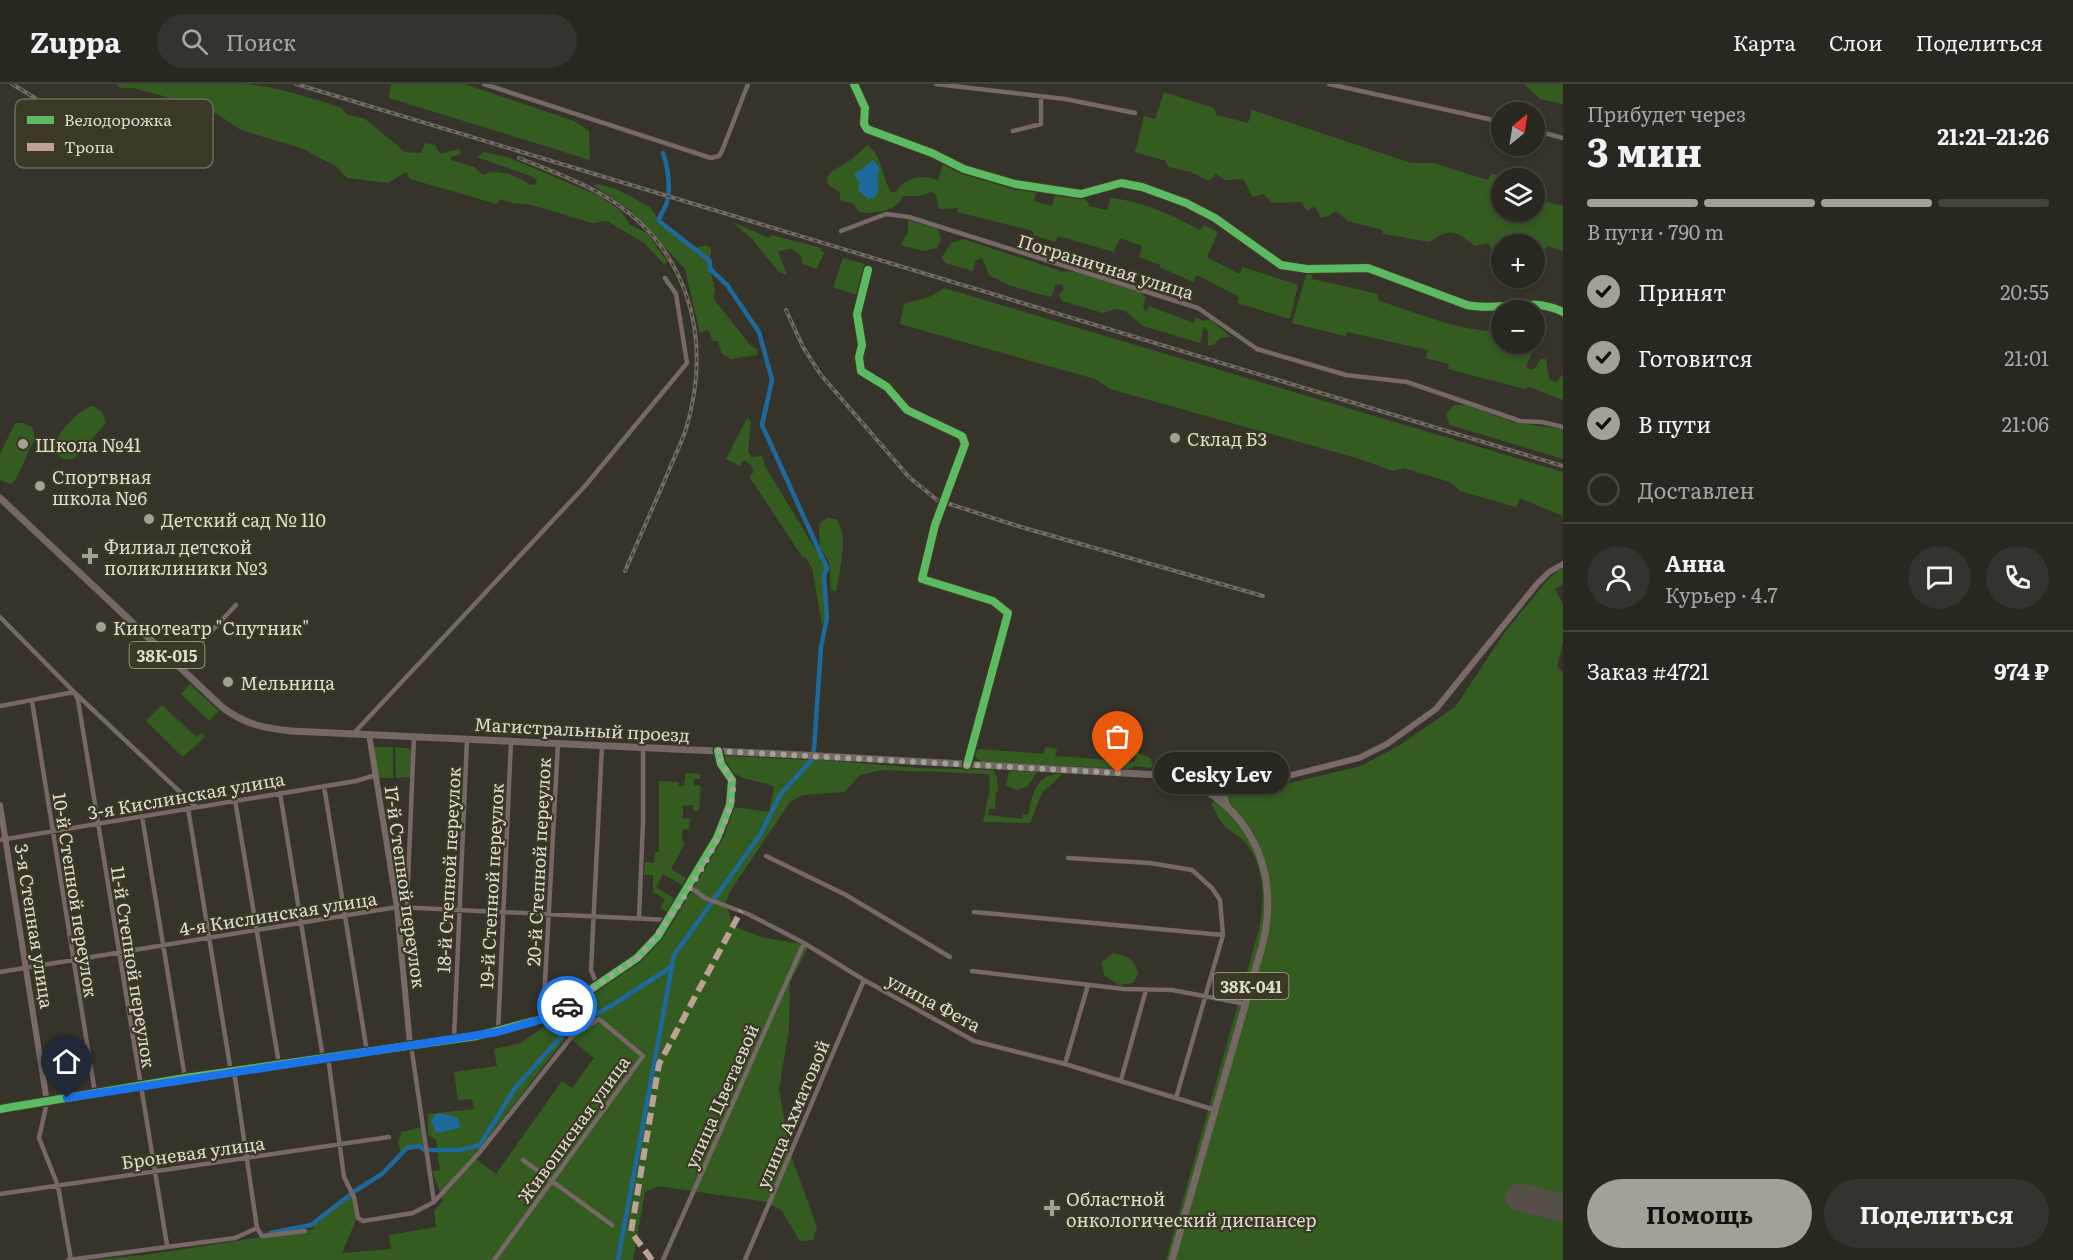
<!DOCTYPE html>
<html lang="ru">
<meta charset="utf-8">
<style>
:root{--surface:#282720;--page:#34332d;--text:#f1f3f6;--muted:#a5a5a5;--line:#44443e;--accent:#a3a197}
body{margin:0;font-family:Literata,serif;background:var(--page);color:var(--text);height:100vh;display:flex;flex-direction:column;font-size:22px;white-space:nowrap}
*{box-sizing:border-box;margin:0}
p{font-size:20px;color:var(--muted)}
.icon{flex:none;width:33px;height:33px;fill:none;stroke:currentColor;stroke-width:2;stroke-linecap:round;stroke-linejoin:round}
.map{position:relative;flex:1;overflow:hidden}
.details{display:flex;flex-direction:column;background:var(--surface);width:510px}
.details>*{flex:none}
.needle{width:39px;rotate:30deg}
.controls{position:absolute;left:1491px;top:18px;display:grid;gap:12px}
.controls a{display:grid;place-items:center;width:54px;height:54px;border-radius:50%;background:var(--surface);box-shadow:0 3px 9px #0003,0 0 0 2px var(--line);font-size:30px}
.pin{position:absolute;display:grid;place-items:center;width:51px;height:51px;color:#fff;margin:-62px -26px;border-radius:50% 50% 50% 0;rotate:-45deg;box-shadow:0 0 6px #0007}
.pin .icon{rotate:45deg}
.courier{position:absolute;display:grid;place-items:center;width:60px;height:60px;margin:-30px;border:4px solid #1a73e8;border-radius:50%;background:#fff;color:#222;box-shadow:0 2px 8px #0007}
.bubble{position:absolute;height:42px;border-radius:21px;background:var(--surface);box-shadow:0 3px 9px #0003,0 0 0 2px var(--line);font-size:20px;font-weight:700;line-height:42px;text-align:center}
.summary em{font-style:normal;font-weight:700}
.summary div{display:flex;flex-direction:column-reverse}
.summary{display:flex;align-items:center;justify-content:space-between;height:102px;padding:0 24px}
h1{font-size:39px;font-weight:700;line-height:45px}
.bar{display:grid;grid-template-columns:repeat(4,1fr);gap:9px 6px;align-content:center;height:72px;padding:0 24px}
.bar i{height:8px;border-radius:4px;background:var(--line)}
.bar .active{background:var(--accent)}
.bar p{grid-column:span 4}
.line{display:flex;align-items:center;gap:15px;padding:0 24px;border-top:2px solid var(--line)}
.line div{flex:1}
.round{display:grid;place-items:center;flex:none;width:63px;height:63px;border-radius:32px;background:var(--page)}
ol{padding:0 24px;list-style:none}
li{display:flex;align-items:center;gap:18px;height:66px}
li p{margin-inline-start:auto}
li .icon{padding:6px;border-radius:50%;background:var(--accent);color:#111;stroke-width:4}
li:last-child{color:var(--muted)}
li i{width:33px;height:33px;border:3px solid var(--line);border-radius:50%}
.action{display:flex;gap:12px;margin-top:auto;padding:12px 24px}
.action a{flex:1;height:69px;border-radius:36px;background:var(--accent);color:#111;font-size:24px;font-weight:700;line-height:69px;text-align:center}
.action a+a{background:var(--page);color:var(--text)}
header{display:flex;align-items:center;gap:36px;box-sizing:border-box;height:84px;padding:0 30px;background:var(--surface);border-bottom:2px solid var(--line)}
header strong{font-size:28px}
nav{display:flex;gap:33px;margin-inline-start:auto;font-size:21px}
.search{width:420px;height:54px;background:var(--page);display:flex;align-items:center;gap:15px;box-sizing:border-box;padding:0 21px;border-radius:33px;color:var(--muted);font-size:22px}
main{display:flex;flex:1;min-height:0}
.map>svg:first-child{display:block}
.green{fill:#345c21;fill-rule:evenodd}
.water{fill:#1e699c}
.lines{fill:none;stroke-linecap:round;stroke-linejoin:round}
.canal{stroke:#1e699c;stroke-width:4.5}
.runway{stroke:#554f48;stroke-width:28}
.street{stroke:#776766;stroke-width:4.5}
.secondary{stroke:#7a6966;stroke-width:6}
.primary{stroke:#756764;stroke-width:7}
.rail-casing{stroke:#746a66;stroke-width:4}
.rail{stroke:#3b3825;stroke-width:1.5;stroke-dasharray:4.5;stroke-linecap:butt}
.quiet{stroke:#bda197;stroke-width:6;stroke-dasharray:12 6;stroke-linecap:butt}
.cycleway-casing{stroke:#3b3825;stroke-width:11}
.cycleway{stroke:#5cba63;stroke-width:8}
.done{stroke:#a3a197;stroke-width:6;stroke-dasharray:0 10.8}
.route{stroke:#1a73e8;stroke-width:8}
.poi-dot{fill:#a3a197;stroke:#3b3825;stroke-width:2}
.labels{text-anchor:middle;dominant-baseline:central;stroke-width:4.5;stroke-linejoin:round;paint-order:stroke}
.shield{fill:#3b3825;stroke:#adab9d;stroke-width:1.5}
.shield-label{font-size:16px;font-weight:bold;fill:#dedcd1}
.street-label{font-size:18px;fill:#dedcd1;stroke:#3b3825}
.poi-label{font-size:18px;fill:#dedcd1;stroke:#3b3825;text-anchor:start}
.key{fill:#3b3825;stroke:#6c6959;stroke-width:1.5}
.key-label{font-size:16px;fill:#dedcd1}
</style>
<header>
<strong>Zuppa</strong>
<div class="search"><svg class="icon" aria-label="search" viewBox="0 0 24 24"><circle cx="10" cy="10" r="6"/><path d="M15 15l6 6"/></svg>Поиск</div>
<nav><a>Карта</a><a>Слои</a><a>Поделиться</a></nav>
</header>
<main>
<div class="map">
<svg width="1563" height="1176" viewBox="0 0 1563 1176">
<rect width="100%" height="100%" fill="#36342a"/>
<!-- green -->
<path class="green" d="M116 0C159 0 203 0 245 0 278 3 311 14 342 24L346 30 365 35 405 68 421 69 425 59 435 61 440 70 459 65 461 70 451 73V76L474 83 483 91C495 83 519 92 530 101L536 100 537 97 533 93 477 73 484 68 510 74 599 112 621 127 630 141 647 149 667 177 665 181 644 159 607 137 592 139 532 121 512 119 500 115 497 120 410 95 406 88 388 99 347 94 337 83 301 64 241 46 217 30 184 21 167 13 133 4H121Z
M391 0H464L574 37 589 47 590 76 389 14Z
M1524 0H1563V20L1540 15Z
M1164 8 1214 24 1217 31 1248 39 1252 26 1411 79H1434L1487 96 1492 90 1502 93V128H1534L1535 115 1563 122V167L1547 162 1544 169 1535 166 1534 160H1502L1501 174 1497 173 1488 159 1475 162C1455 147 1451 143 1430 158L1383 150 1382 146 1348 137 1336 127 1329 132 1321 134 1316 124 1312 123 1307 127 1301 118 1272 119 1263 110 1253 113 1243 95 1225 96 1216 90 1209 97 1191 88 1168 83 1166 77 1135 68 1144 32 1155 35Z
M867 61C883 72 881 92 891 108H896C906 92 922 91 938 96L944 77 964 87 1037 104 1034 117 1052 122 1056 108 1081 113 1089 119 1088 122 1107 126 1111 114C1145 118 1170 130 1200 146L1204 141 1218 148 1207 173 1239 190 1243 183 1298 201 1290 235 1237 219 1239 213 1197 191 1193 198 1160 183V181L1139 173 1142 162 1120 154 1114 168 1058 152 1055 158 1033 151V147L957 128 958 124 939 125 936 111 931 108 919 112H903C896 128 874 130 859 128L854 120 840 116V109L828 100 827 93 831 88 852 75Z
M599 100 616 105 650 123 662 140 692 165 706 161 711 164 710 185 715 206 713 214 750 261 757 265V271L731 275 722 270 718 257H713L708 246 700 249 685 185 630 126 593 101Z
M908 136 938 145 941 155 937 164 923 167 901 161 908 148Z
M732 138 769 154 771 151 821 164V167L825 168 816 185 803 180 800 171 792 165 778 167 787 191 778 187 751 154Z
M963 155 1061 187 1076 188 1140 208 1146 213 1143 223 1146 228 1149 222 1194 239 1196 234 1205 237 1210 235 1231 253 1221 254 1213 261H1208V247L1204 243 1200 259 1143 242 1125 227 1115 225 1103 229 1062 217 1059 211 1064 205 1062 200 1055 201 1053 210 1050 213 1011 202 989 191 982 174 975 177 973 187 945 179 942 173 951 159Z
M843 174 865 180 856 211 833 203Z
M1313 187 1312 195 1378 210V216C1413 228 1464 249 1501 247L1502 260H1534L1535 252 1539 254 1526 282 1530 286 1535 284 1541 275H1546L1549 295 1557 298 1563 290V316L1529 303 1525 305 1448 285 1449 280 1426 274 1428 266 1347 248 1345 252 1292 239 1307 188Z
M944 204 1563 388V432L1520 414 1516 423 1460 407 1450 398 1403 384 1393 387 1360 375 1110 305 1095 295 900 240 904 220C923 213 927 217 944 204Z
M1454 321H1467L1512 338 1563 345V375L1450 341 1446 330Z
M93 322 102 328 106 339 74 375H62L55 367C52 353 79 324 93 322Z
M747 334 751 337 748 368 752 373 762 372 766 384 827 484C820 502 832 524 822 541L812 484 805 473 803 474 749 392 754 388 751 381 744 376 740 382 726 375Z
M15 339H23L32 343 35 354 16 395 11 400 0 396V370Z
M827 434 836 435C850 453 839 487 836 508L831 506 829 478 820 463 819 440Z
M1563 484V500L1555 505 1563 521V558L1557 583 1563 588V1176H1166L1258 849C1265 819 1266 783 1245 758 1239 750 1228 748 1223 740 1218 734 1216 727 1211 720L1229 705H1265L1361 682 1400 661 1455 623 1505 548 1549 494Z
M190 600 219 627 209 637 181 610Z
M162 621 196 653 202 649 205 653 183 673 146 637Z
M373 663H393V694H379Z
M395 663 413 665 411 693 396 694Z
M1045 663 1057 665 1055 672 1135 678 1136 668 1150 674 1153 681 1151 684 1135 682 1128 685 983 678 977 675 974 667 979 665 1044 670Z
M726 672 810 676 799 692 812 675 919 684 993 686 997 694 998 708H996L995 725H989L988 731 1022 735 1023 730 1028 731C1032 710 1038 688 1062 690L1042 709 1030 739 983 738 990 704 989 690 882 686 860 691 844 708 802 711 790 718 729 809 726 819 733 842 761 853 807 861V866L790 898 789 945 779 1005 790 1069 817 1143 813 1156 800 1157 782 1127 767 1118 658 1102 645 1108 633 1176H91L145 1171 314 1145 313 1141 352 1111 356 1136 342 1169 391 1165 389 1151 436 1143 434 1127 443 1117 432 1087 440 1086 436 1056 428 1051V1030L474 1025 472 1015 458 1016 454 988 497 982 494 965 521 959 638 876 658 856 721 753 724 754 733 723 769 728 774 703C755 693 738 700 722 677ZM567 952 594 974 572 1004 562 997 496 1090 473 1073Z
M1009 687H1011L1037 688 1028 702 1017 706 1006 701Z
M686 689 700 690V695H694V701L701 702 699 727H693V721L683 722V734L690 735 689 745 682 746V756L685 759 671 785 686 794 682 801 663 790 656 803 675 815 667 828 660 824 665 815 653 808V791H644L645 778 654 779 655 768H659V697L679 698V702H684Z
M1113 869C1128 872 1135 875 1138 890L1133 899 1119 901 1104 891 1102 878Z
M421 1043 424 1066 419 1062 407 1064 401 1070 398 1058 402 1048Z"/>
<!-- water -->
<path class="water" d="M873 76 880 85C874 94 882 103 875 113L868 115 858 106 860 99 854 91Z
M440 1029 458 1034 460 1044 436 1049 431 1037 435 1031Z"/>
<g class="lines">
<!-- canal -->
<path class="canal" d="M270 1149 311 1141 355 1107 382 1090 407 1064 419 1062 424 1066H460L480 1061 515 1004 567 946 614 920 671 883
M618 1176 674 871 760 751 780 711 810 678 814 665 821 563 827 534 824 492 827 484 762 341 772 296 759 248 727 201 710 185V177L659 137C660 130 665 125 667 118 671 105 668 83 663 69"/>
<!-- runway -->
<path class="runway" d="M1519 1113 1563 1124"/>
<!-- street -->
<path class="street" d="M484 0 711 74 719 72 722 67 748 0
M854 0 865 24 864 40 867 45 932 69 964 85 1015 100 1081 110 1121 99 1142 103 1186 119 1215 134 1281 181 1307 185 1368 184 1467 221C1499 228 1532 212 1563 228
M936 0 1065 15 1135 29
M1329 0 1502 38
M1534 46 1563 54
M1013 47 1041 40V12
M841 147 886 130 909 133 1198 224 1257 265 1346 291 1407 298 1520 337 1542 338 1563 343
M868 186 857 230 862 261 859 273 861 287 887 303 907 326 962 352 965 360 935 441 922 495 993 517 1008 529 967 681
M0 533 75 609 196 723
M179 582 236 521
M32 617 95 1009
M0 622 69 609H75L78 616 167 1161
M354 649 585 402 687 279 676 210 665 194
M324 702 367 968
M280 709 323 974
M235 716 279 980
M188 724 231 988
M142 732 185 994
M0 756 356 697 376 691
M766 772 846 811 950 873
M1068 774 1150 779 1192 786 1212 804 1220 816 1223 851 1176 1014
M689 802 705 814 748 830 804 859 864 896 974 957 1065 980 1215 1026
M407 822 414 652
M974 828 1223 851
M639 834 643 739V663
M972 887 1124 905 1172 906 1246 920
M0 888 397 823 669 836
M597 901 591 886 602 661
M543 935 558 659
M498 948 511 657
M454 954 467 655
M411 961 434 1118
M328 973 344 1093 354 1113 358 1134 363 1137 413 1129 434 1118 479 1069 573 951 550 933
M1065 980 1088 901
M234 987 257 1144
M1121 996 1146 906
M47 1018 39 1054 58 1102 71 1176
M523 1076 612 1141
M0 1110 389 1053
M68 1176 235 1154 257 1144 262 1152 305 1147
M494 1176 643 972 599 935 573 951
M663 1176 804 859
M745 1176 864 896"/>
<!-- secondary -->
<path class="secondary" d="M369 650 397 823 410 960
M1180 692 1276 695 1359 674 1387 660 1436 625 1537 500 1549 488 1563 480
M1208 693V699L1214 712
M1223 694 1222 706 1228 724
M0 721 47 1018
M0 1025 185 994 477 952 550 933 637 874 658 852 717 754 730 721 732 696 721 680 718 667"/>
<!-- primary -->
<path class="primary" d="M0 414 222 623C244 640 263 644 291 647L802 671 1177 692C1250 721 1280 784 1263 859L1172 1176"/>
<defs>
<path id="rail" d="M12 0 35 14
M296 0 1563 382
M519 74C546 85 574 95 599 109 687 158 714 251 686 345 681 360 673 376 667 391 653 423 639 455 625 487
M786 226 803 263 821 291 909 393 937 416 1021 443 1263 512"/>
</defs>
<!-- rail casing -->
<use href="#rail" class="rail-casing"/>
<!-- rail -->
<use href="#rail" class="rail"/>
<!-- quiet -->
<path class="quiet" d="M652 1176 631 1148 659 980 741 827"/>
<defs>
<path id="cycleway" d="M854 0 865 24 864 40 867 45 932 69 964 85 1015 100 1081 110 1121 99 1142 103 1186 119 1215 134 1281 181 1307 185 1368 184 1467 221C1499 228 1532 212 1563 228
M868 186 857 230 862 261 859 273 861 287 887 303 907 326 962 352 965 360 935 441 922 495 993 517 1008 529 967 681
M0 1025 185 994 477 952 550 933 637 874 658 852 717 754 730 721 732 696 721 680 718 667"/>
</defs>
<!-- cycleway casing -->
<use href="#cycleway" class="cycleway-casing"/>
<!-- cycleway -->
<use href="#cycleway" class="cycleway"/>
</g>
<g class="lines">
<!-- done -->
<path class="done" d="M567 922 637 874C666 845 734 745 733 704 733 689 718 682 718 667L1118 689"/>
<!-- route -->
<path class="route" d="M67 1014 498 948 550 933 567 922"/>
</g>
<!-- markers -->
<g class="poi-dot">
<circle cx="1175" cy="354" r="6"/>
<circle cx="23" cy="360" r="6"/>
<circle cx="40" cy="402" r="6"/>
<circle cx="149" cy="435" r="6"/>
<path d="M87 463h6v6h6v6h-6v6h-6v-6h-6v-6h6z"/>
<circle cx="101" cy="543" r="6"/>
<circle cx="228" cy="598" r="6"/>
<path d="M1049 1115h6v6h6v6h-6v6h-6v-6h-6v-6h6z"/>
</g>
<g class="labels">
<!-- shield labels -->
<g class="shield">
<rect x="129.5" y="558" width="75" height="26" rx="4.5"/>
<rect x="1213.5" y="889" width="75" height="26" rx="4.5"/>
</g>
<g class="shield-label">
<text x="167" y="571">38К-015</text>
<text x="1251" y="902">38К-041</text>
</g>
<!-- street labels -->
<g class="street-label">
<text transform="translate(1106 182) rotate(17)">Пограничная улица</text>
<text transform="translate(582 645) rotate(3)">Магистральный проезд</text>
<text transform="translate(186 711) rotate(-10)">3-я Кислинская улица</text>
<text transform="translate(538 778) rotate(-87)">20-й Степной переулок</text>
<text transform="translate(448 786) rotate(-87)">18-й Степной переулок</text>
<text transform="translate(491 802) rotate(-87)">19-й Степной переулок</text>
<text transform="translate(406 803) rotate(82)">17-й Степной переулок</text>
<text transform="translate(76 811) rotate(81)">10-й Степной переулок</text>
<text transform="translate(278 829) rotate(-9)">4-я Кислинская улица</text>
<text transform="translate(35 842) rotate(81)">3-я Степная улица</text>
<text transform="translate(134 883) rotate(81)">11-й Степной переулок</text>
<text transform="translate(934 918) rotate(28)">улица Фета</text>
<text transform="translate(721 1012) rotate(-66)">улица Цветаевой</text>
<text transform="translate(792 1030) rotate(-67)">улица Ахматовой</text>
<text transform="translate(573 1045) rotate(-54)">Живописная улица</text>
<text transform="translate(193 1068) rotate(-8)">Броневая улица</text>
</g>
<!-- poi labels -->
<g class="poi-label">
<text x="1187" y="354">Склад Б3</text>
<text x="35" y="360">Школа №41</text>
<text x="52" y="392">Спортвная<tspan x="52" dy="21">школа №6</tspan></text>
<text x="161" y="435">Детский сад № 110</text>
<text x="104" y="462">Филиал детской<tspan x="104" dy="21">поликлиники №3</tspan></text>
<text x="113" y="543">Кинотеатр "Спутник"</text>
<text x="240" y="598">Мельница</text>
<text x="1066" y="1114">Областной<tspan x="1066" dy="21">онкологический диспансер</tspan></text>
</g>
</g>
<!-- legend -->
<rect x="15" y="15" width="198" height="69" rx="9" class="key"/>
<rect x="27" y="32" width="27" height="8" fill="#5cba63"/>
<rect x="27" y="59" width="27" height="8" fill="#bda197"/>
<g class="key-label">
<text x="64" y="42">Велодорожка</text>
<text x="64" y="69">Тропа</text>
</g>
</svg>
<div class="controls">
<a><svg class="needle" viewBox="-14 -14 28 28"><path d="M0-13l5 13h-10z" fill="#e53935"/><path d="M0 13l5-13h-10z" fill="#a5a5a5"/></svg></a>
<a><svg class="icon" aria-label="layers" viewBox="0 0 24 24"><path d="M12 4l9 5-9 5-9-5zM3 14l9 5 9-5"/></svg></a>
<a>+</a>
<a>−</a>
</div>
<div class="pin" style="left:1118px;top:689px;background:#ea580c"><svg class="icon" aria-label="bag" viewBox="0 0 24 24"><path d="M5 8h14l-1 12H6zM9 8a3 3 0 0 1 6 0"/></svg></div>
<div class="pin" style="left:67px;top:1014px;background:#1f2937"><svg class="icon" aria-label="home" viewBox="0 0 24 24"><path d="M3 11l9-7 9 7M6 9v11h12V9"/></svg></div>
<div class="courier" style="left:567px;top:922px"><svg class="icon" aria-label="car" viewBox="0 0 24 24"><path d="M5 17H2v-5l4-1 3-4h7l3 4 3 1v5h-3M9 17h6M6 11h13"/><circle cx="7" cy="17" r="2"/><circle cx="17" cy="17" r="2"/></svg></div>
<div class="bubble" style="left:1154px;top:668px;width:135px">Cesky Lev</div>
</div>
<section class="details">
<div class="summary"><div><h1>3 мин</h1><p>Прибудет через</p></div><em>21:21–21:26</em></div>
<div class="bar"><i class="active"></i><i class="active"></i><i class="active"></i><i></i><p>В пути · 790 m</p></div>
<ol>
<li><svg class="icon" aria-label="check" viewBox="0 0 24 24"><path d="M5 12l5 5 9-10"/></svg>Принят<p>20:55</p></li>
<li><svg class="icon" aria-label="check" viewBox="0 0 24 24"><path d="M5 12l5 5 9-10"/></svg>Готовится<p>21:01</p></li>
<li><svg class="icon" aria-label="check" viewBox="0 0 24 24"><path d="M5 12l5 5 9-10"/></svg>В пути<p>21:06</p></li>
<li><i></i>Доставлен</li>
</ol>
<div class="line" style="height:108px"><a class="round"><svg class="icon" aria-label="person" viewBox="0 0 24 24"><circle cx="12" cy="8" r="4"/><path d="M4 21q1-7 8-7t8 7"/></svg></a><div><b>Анна</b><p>Курьер · 4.7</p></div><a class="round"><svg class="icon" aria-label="chat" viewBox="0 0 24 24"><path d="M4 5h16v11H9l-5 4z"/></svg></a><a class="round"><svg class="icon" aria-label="phone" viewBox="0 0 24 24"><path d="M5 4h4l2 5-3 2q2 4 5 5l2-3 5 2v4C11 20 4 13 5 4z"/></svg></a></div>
<div class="line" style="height:78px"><div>Заказ #4721</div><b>974 ₽</b></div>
<div class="action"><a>Помощь</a><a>Поделиться</a></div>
</section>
</main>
